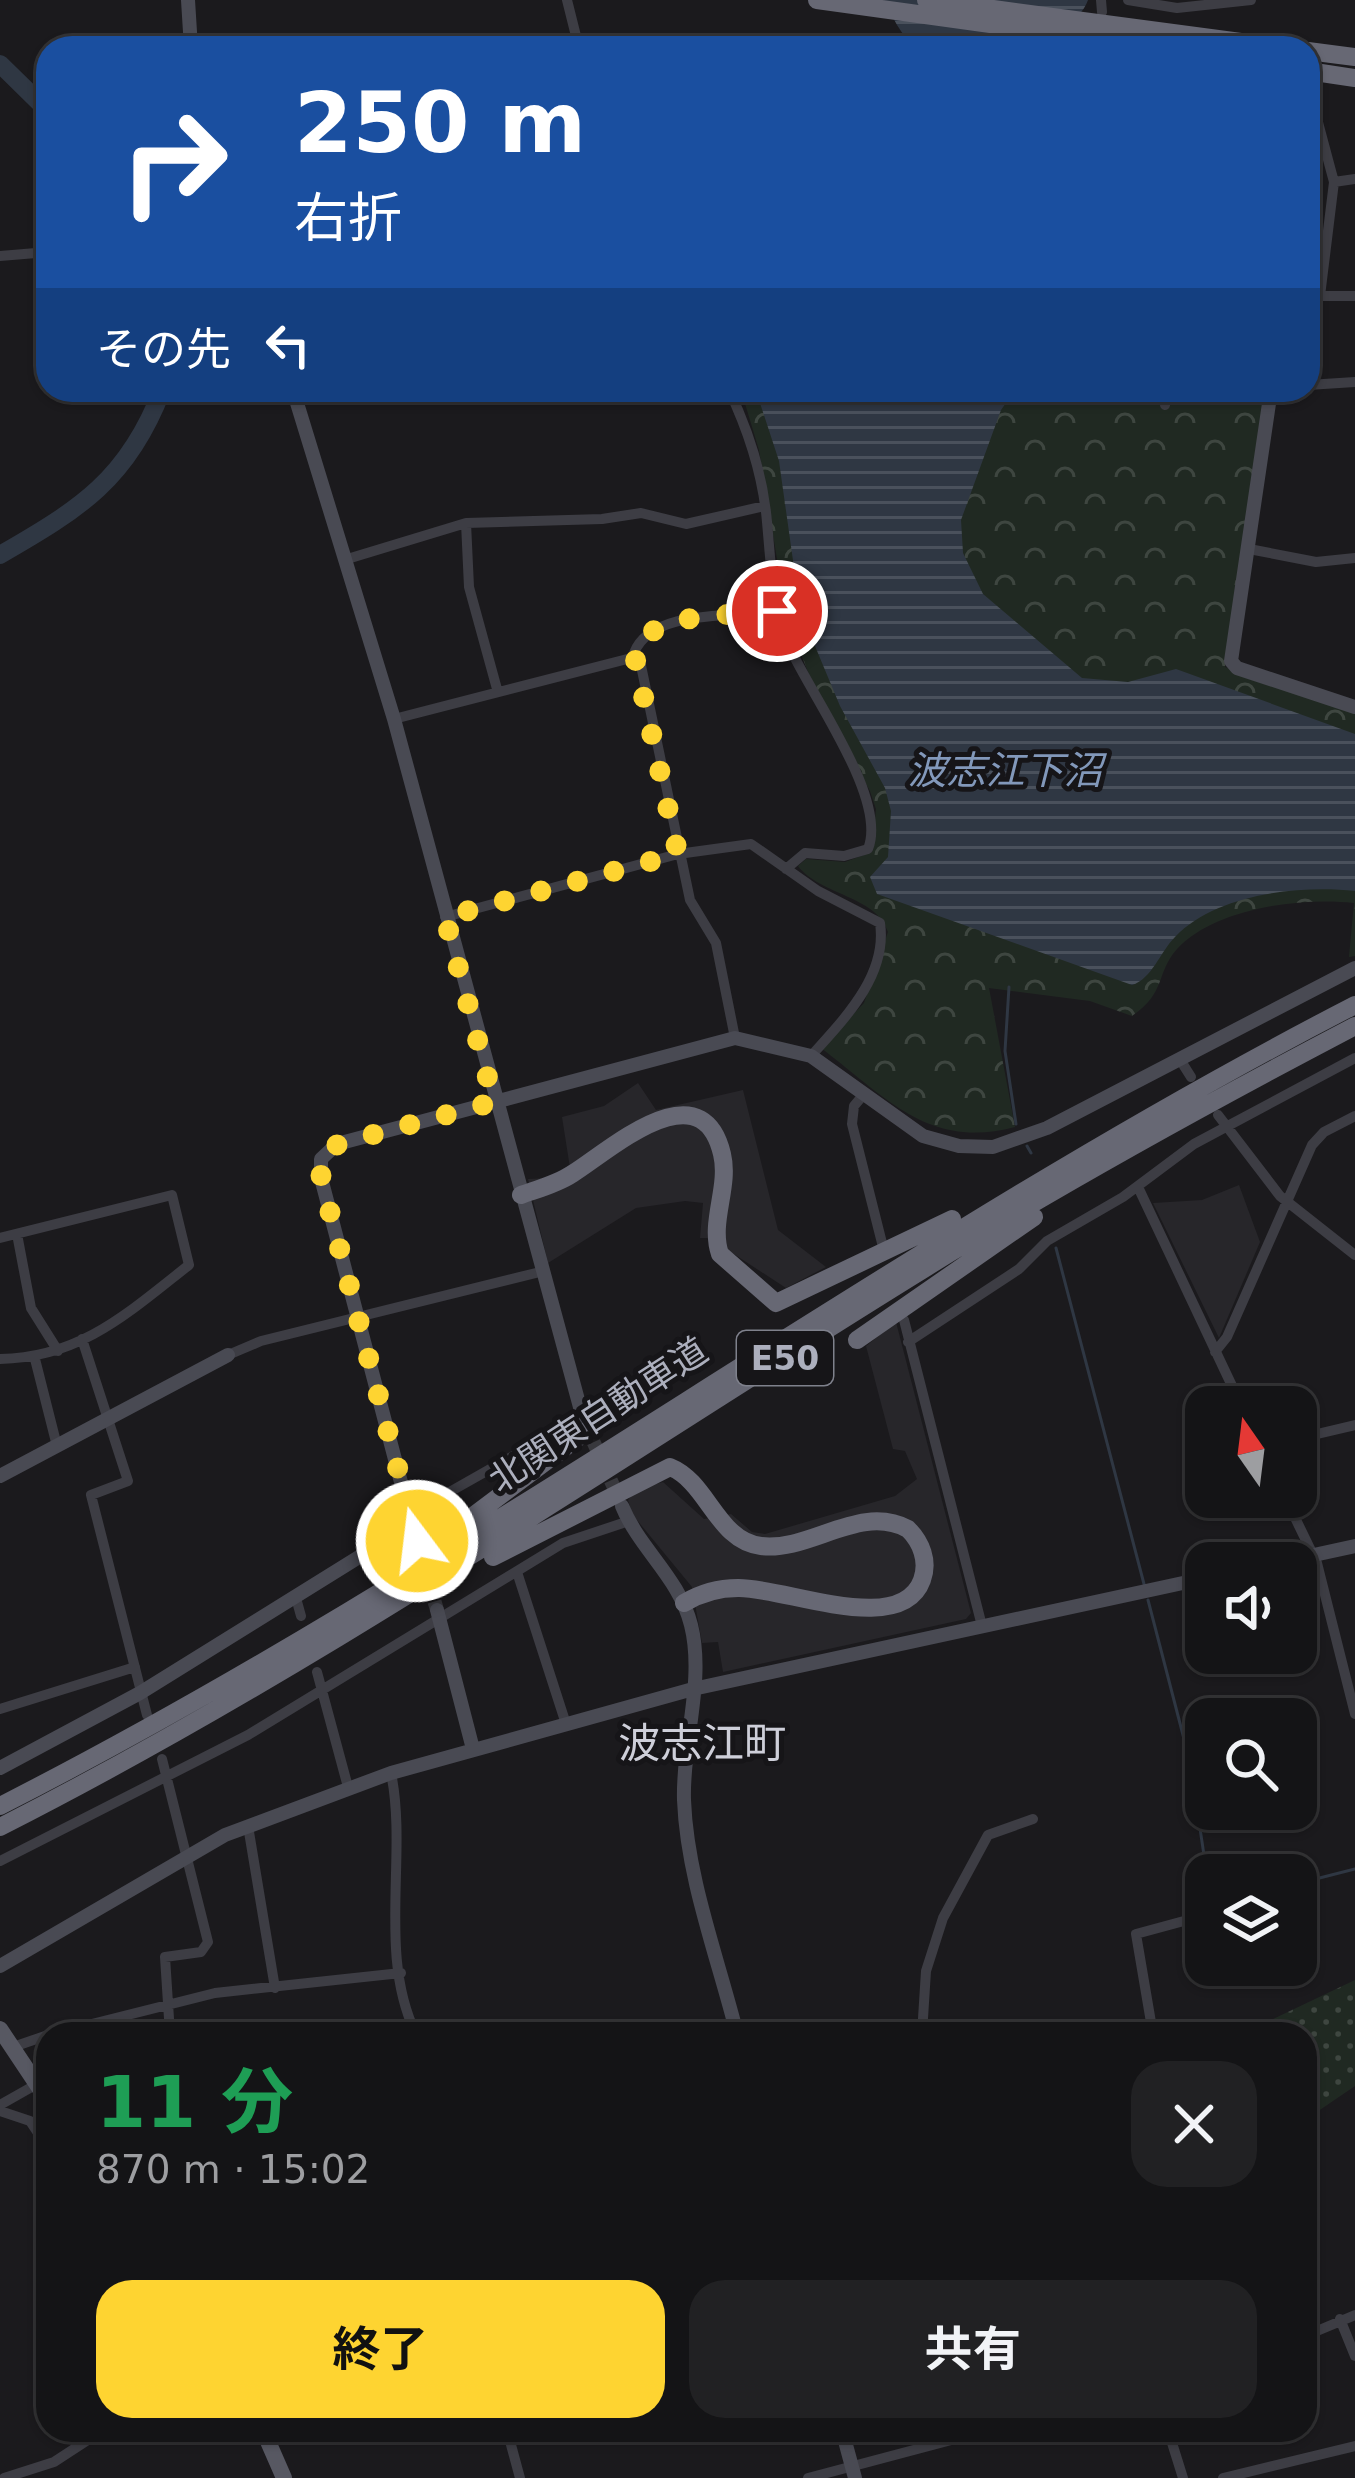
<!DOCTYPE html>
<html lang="ja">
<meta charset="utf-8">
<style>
body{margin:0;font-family:"DejaVu Sans","Noto Sans JP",sans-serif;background:#212123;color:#f1f3f6;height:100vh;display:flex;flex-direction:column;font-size:45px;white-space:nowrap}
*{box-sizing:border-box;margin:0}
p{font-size:39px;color:#9d9ea1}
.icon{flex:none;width:66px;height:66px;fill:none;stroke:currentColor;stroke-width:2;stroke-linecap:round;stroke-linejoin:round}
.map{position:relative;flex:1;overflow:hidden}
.panel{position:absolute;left:36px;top:2022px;width:1281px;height:420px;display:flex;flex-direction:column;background:#141416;border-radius:36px;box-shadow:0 3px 9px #0004,0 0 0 3px #333335}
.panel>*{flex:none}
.guide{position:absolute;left:36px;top:36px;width:1284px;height:366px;border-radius:36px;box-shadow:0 3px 9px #0004,0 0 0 3px #333335;background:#1a4fa0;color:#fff;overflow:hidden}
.needle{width:78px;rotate:346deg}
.buttons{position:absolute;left:1185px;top:1386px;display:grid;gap:24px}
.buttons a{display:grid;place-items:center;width:132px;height:132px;border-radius:24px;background:#141416;box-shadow:0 3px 9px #0004,0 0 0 3px #333335;font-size:60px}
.pin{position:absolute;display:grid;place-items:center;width:102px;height:102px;color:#fff;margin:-51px;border:6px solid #fff;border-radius:50%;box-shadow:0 3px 12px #0007}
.me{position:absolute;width:132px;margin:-66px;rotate:345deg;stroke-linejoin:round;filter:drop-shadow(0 0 9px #0008)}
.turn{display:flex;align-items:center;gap:42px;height:252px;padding:0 60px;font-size:54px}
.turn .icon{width:156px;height:156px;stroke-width:2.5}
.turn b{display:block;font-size:84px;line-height:102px}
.then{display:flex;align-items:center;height:114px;padding:0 60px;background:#0003;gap:24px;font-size:45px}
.round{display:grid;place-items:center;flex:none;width:126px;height:126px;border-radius:36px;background:#212123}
.head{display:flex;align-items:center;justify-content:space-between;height:204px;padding:0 60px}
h1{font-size:72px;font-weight:700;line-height:90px;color:#1e9e55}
.action{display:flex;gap:24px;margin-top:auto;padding:24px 60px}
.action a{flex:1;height:138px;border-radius:36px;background:#fed431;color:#111;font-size:48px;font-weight:700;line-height:138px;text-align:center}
.action a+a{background:#212123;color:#f1f3f6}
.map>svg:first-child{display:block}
.built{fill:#27262a}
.grass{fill:url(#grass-dots)}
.park{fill:url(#park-crowns)}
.water{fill:url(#water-rules)}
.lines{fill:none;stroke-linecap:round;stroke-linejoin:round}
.stream{stroke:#2f3743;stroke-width:3}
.river{stroke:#2f3743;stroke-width:18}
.secondary-tunnel{stroke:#38383d;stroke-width:14;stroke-dasharray:14 7;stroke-linecap:butt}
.street{stroke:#3d3d44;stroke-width:10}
.secondary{stroke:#494a53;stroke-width:14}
.primary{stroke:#575862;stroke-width:16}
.highway{stroke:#676874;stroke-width:18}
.route{stroke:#fed431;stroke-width:21;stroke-dasharray:0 37.8}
.labels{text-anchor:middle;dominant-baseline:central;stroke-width:10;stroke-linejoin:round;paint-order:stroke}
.shield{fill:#161518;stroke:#7f818c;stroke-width:3}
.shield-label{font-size:33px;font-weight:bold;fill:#acafbd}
.street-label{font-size:36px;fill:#acafbd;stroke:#161518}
.water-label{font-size:39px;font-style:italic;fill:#8298ba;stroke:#161518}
.quarter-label{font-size:42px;fill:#cecfd9;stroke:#161518}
</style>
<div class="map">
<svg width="1355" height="2478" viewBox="0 0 1355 2478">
<defs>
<pattern id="grass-dots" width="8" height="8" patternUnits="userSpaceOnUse" patternTransform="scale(3)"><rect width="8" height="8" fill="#202922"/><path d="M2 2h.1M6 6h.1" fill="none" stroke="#3e4640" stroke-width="1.8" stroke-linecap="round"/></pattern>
<pattern id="park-crowns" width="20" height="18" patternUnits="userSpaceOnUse" patternTransform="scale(3)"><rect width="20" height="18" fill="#202922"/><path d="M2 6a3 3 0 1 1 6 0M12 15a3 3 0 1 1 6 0" fill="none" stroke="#3e4640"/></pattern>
<pattern id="water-rules" width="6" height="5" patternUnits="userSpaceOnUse" patternTransform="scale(3)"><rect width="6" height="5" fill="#2f3743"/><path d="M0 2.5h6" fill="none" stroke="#4a515c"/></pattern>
</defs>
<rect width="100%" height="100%" fill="#1b1a1d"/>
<path class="built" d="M638,1083l18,27 87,-20 35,140 48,37 -40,21 -66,-43 -1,-7h-19l3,-35 -18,-2 -49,7 -88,55 -20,-84 23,-1 19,-10 -8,-51 42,-11z
M1239,1185l21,57 -41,96 -66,-135 49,-3z
M896,1322l75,291 -5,6 -243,53 -5,-30 -16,1 -10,-56 -60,-73 -4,-14 9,-11 26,-7 41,37 27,-5 21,18 13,2 130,-38 22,-17 -12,-28 -12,-2 -27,-103z"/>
<path class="grass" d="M1355,1980v106l-50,34v-86h-63z"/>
<path class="park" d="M741,390h367l61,11 2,-11h96l-42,277 130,46v243l-6,1 5,-54c-53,-6 -139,5 -177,46 -22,25 -10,43 -45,67l-42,-15 -101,-13 26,139c-87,23 -129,-30 -194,-79l43,-45 24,-71c-11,-36 -68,-37 -90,-66l8,-7 39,3 27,-10 4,-43 -6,-18 -54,-99 -29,-73 -28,-169z"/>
<path class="water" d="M883,0h205c-16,46 -132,63 -172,45 -15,-7 -24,-31 -33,-45z
M767,390h248l-14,20 -40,110 2,33 20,41 99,84 46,4 48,-13 179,65v157c-56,-6 -139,3 -180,46 -15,15 -23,42 -43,48l-255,-91 -7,-17 18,-20 3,-46 -6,-23 -45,-82 -40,-96 -21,-149 -19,-58z"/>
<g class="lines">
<path class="stream" d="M304,393l11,-3
M1009,987l-4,64 11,73
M1027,1146l4,7
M1056,1248l88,336
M1148,1600l42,162 17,113
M1296,1884l59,-15"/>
<path class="river" d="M0,64l48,47
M0,555c80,-46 128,-76 162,-165"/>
<path class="secondary-tunnel" d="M585,1423l35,78
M417,1541l20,69"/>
<path class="street" d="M567,0l12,48
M1101,0l1,12
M1128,0l49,8 74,-8
M1308,85l26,97 -14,114 -12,-1
M1334,182l21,-3
M0,256l48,-4
M1320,296h35
M1308,385l47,-3
M729,390c20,42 34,85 38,132 4,43 5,86 23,126 22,49 98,151 78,201l-24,7 -39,-3 -19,16
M1165,405l2,-15
M466,523l3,64 28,102
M1249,549l67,13 39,-4
M344,560l122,-37 136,-4 39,-6 45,11 79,-18
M634,653c17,-44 99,-36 143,-42
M394,719l245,-63 51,244 26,43 19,95
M445,917l233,-63 73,-10 67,47 62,32c8,53 -37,97 -69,133
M1179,1058l12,19
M864,1094l-10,12 -2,18 30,119
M1218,1115l62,81 75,59
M1138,1187l104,220
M17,1234l14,74 27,43
M0,1238l172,-43 17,70c-61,48 -109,93 -189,94
M904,1320l78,306
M82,1339l46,142 -37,14 56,220
M908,1342l111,-73 28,-28 76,-44 71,-53 161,-86
M1215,1352l12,-15 85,-192 12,-13 31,-16
M228,1355l33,-14 279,-69
M35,1359l22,87
M1296,1439l59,-14
M446,1494l136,-77
M1285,1497l32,66 38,151
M517,1572l49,152
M296,1598l5,18
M317,1672l31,115
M0,1709l135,-42
M162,1759l46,183 -7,10 -36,5 5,77
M391,1773c17,82 -14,181 25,261
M248,1826l27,162
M0,1861l248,-126 315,-192 66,-22
M52,2034l163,-41 186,-20
M922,2034l4,-63 17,-53 45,-83 45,-16
M1153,2034l-17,-100 70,-19
M13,2047l35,-12
M0,2105l37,-21
M0,2111l30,10 18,27
M1340,2319l15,37
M1305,2336l50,-21
M345,2430l60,10 103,-5
M507,2430l13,48
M1168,2430l15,48
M4,2478l50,-16 49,-32
M808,2478l181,-48
M1223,2478l132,-32"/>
<path class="secondary" d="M188,0l3,48
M293,390l101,329 190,703
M1271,390l-40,271 6,7 118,39
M0,1476l228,-121
M622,1506c18,44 57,71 69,119 14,56 -9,117 -7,175 3,78 34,158 53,234
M1277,1563l78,-17
M437,1610l36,139
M0,1768l140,-75 272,-169 -91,-346v-19l16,-15 398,-106 76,18 112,80 36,10 34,1 54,-19 308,-160
M0,1966l225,-131 166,-62 302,-84 513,-111
M842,2430l13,48"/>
<path class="primary" d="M0,2029l48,72
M263,2430l21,48"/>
<path class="highway" d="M817,0l346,48
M926,0l361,48
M1308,51l47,6
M1308,71l47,7
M521,1195c17,-6 36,-11 51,-21 36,-22 129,-108 150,-20 8,33 -13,68 -2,100l56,49 176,-84
M857,1340l177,-123
M433,1546l179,-134
M493,1557l177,-90c38,15 47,74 91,79 49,6 99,-43 147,-17 13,13 21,32 14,51 -21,58 -138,7 -184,8 -19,0 -39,6 -54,15
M0,1806c468,-238 887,-560 1355,-801
M0,1827c323,-164 619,-370 927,-560 139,-86 283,-165 428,-241"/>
</g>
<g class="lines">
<path class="route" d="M417,1541l-96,-363v-19l17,-15 156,-42 -49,-185 233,-63 -44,-201c17,-44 100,-36 143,-42"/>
</g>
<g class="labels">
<rect class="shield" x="737" y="1331" width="96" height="54" rx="9"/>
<g class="shield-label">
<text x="785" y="1358">E50</text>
</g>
<g class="street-label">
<text transform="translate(598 1415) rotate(-33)">北関東自動車道</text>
</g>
<g class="water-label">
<text x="1005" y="770">波志江下沼</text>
</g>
<g class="quarter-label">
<text x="702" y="1743">波志江町</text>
</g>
</g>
</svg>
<div class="buttons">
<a><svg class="needle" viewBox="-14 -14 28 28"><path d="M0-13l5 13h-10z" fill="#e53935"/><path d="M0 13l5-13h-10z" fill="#9d9ea1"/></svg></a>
<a><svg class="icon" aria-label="sound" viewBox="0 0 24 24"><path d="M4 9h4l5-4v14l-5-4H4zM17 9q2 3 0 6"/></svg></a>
<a><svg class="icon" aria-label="search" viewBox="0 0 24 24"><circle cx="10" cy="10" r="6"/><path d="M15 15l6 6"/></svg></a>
<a><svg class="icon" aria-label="layers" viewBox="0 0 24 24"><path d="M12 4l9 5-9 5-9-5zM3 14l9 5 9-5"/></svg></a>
</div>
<div class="pin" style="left:777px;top:611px;background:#d93025"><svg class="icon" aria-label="arrive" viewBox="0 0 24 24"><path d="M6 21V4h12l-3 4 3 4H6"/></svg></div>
<svg class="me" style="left:417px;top:1541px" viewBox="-20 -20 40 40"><circle r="17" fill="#fed431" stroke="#fff" stroke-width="3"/><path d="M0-11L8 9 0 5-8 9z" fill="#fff"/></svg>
<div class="guide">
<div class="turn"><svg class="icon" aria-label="right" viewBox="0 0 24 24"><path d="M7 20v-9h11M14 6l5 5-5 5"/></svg><div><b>250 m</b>右折</div></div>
<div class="then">その先<svg class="icon" aria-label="left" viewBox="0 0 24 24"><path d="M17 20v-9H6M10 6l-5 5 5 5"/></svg></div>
</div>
<section class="panel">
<div class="head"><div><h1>11 分</h1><p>870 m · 15:02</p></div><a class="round"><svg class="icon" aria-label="close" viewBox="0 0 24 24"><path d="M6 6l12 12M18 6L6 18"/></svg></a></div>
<div class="action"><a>終了</a><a>共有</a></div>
</section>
</div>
